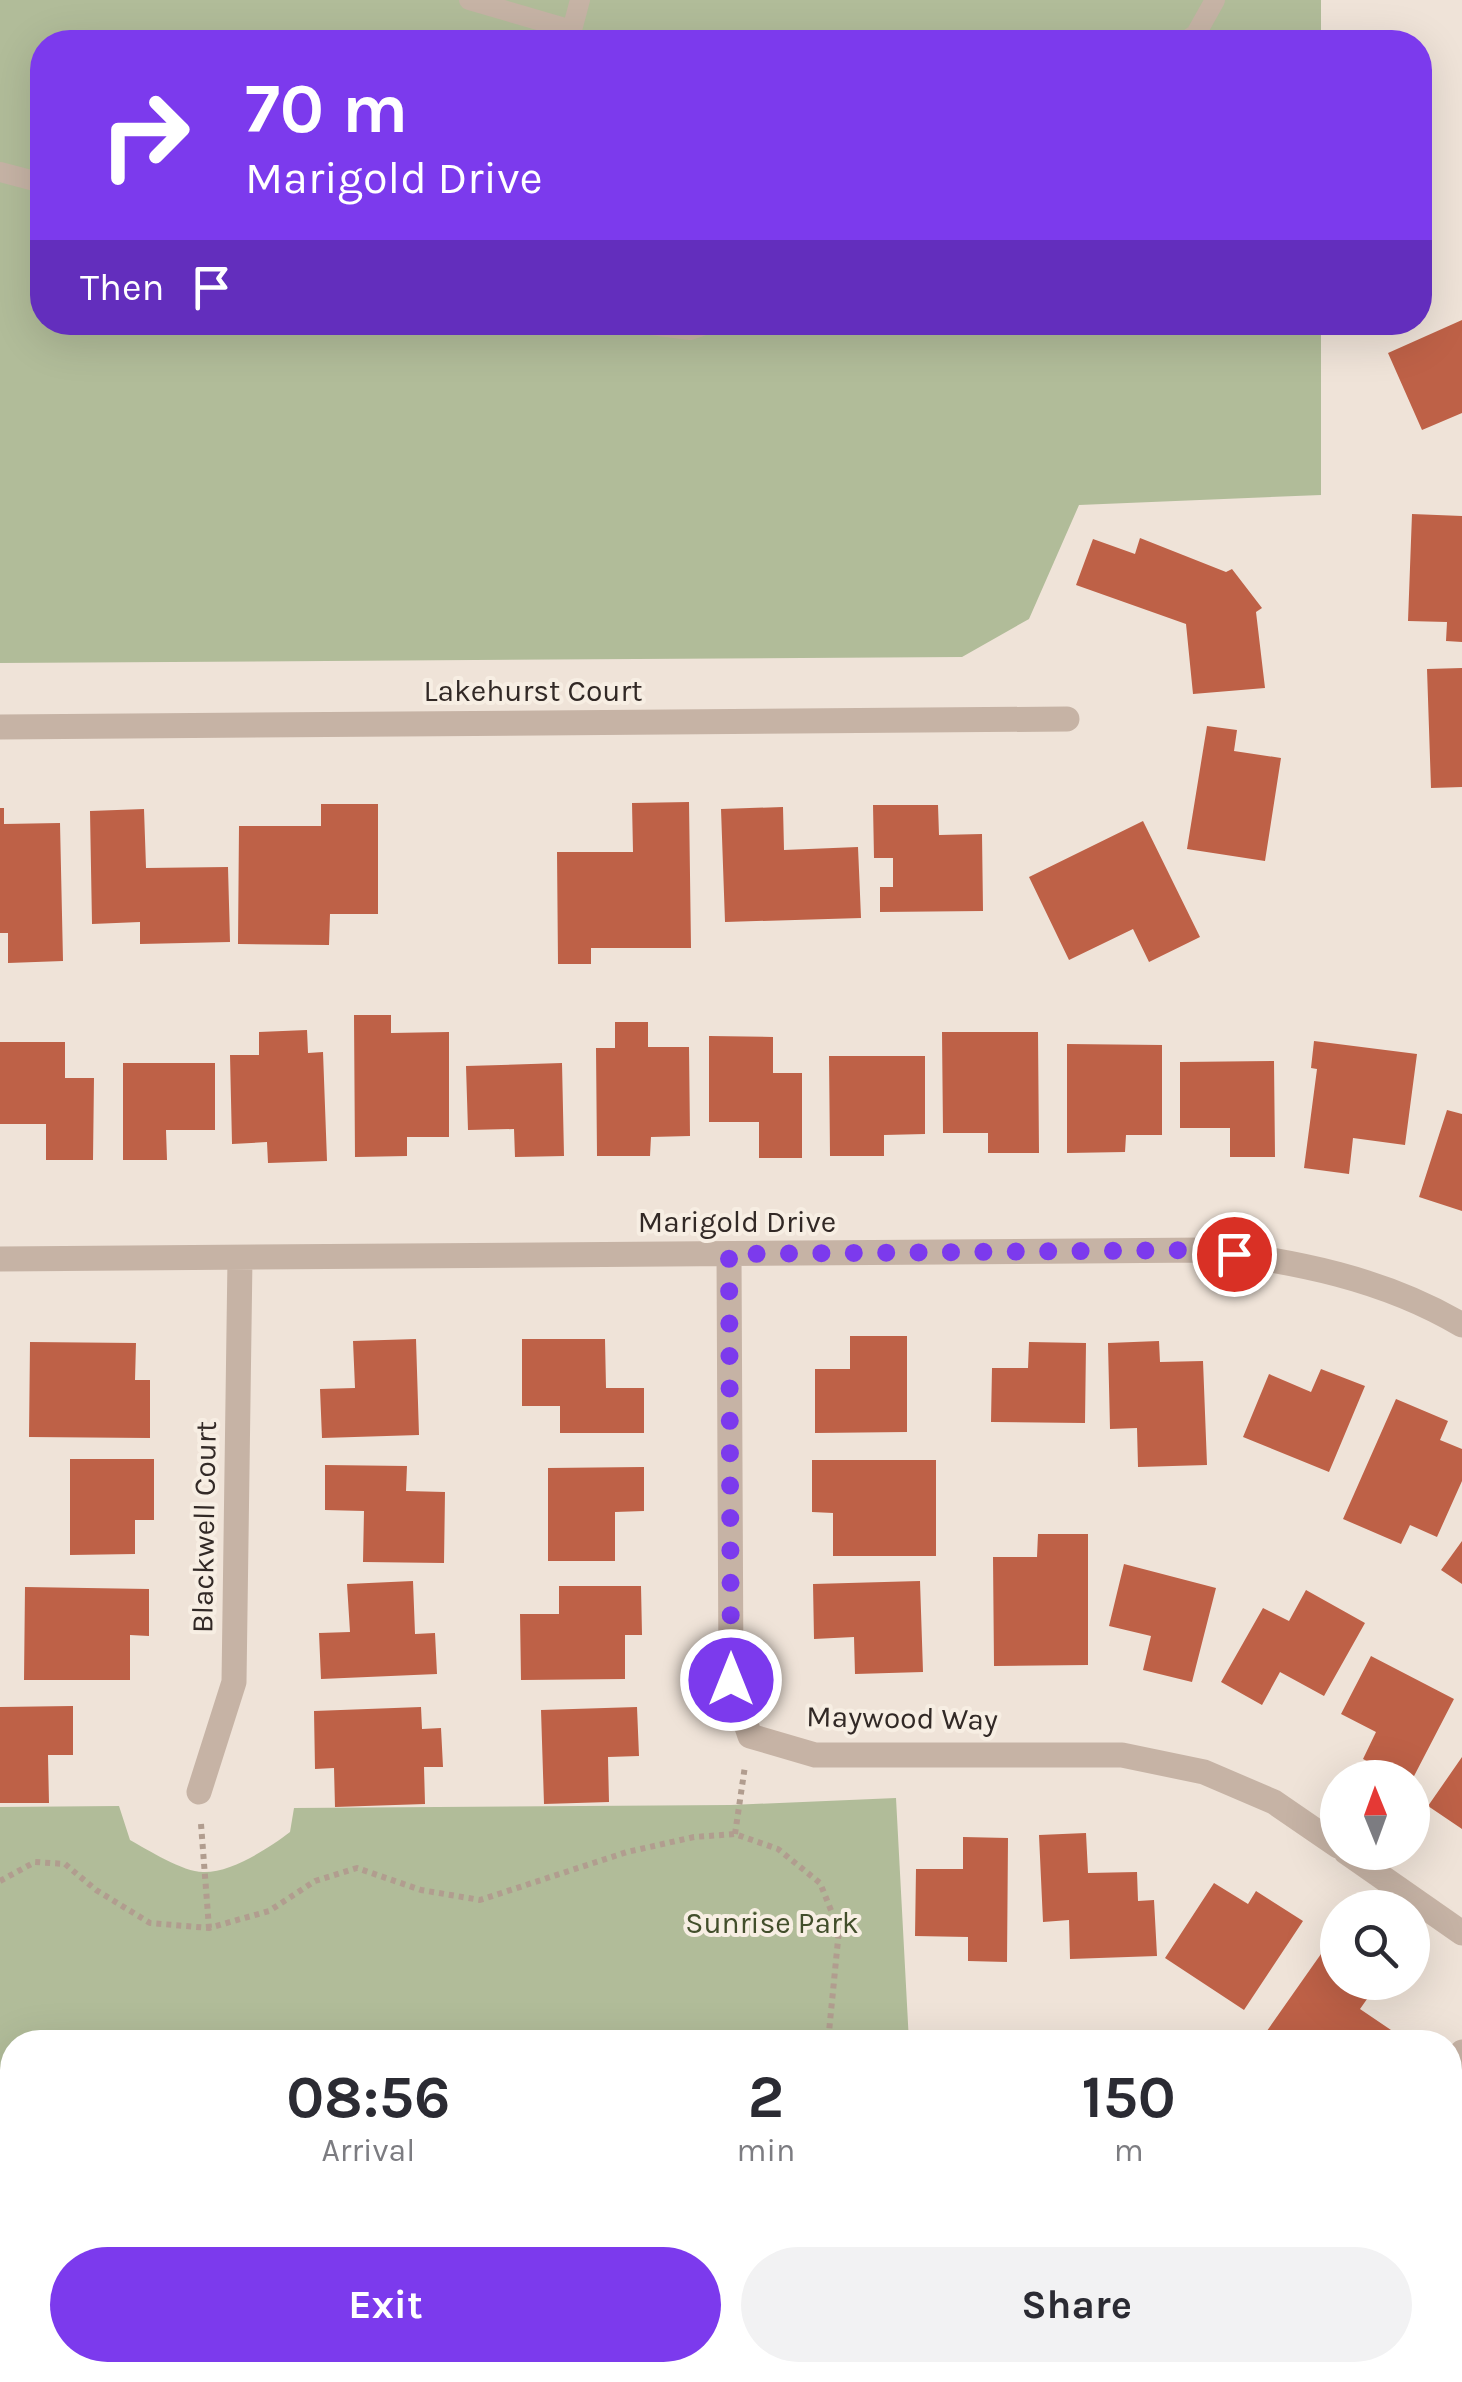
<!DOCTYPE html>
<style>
body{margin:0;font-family:Karla,sans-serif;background:#f2f2f3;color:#2b2b33;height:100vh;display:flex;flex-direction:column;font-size:38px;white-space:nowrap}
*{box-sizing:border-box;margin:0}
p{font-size:32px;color:#7c7c81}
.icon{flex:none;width:55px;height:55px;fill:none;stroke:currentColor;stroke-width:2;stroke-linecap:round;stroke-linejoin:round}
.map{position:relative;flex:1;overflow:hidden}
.side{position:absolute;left:0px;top:2030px;width:1462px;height:352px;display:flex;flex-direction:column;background:#fff;border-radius:40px 40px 0 0;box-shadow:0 10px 40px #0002}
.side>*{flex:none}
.top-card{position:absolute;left:30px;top:30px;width:1402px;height:305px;border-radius:40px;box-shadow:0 10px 40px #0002;background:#7c3aed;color:#fff;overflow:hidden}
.needle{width:65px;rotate:359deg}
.tools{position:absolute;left:1320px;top:1760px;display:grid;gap:20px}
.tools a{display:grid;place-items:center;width:110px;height:110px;border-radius:50%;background:#fff;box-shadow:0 10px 40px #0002;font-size:50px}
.pin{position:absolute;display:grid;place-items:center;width:85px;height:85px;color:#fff;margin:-42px;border:5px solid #fff;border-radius:50%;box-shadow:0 2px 10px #0007}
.me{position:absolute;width:110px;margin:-55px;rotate:0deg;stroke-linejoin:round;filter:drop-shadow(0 0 8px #0008)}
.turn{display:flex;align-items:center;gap:35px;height:210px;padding:0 50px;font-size:45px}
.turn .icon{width:130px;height:130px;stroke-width:2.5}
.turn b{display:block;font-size:70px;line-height:85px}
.then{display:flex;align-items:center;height:95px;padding:0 50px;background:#0003;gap:20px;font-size:38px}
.eta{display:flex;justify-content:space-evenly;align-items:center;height:170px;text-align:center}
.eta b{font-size:60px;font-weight:700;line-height:70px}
.primary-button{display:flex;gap:20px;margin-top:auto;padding:20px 50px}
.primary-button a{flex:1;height:115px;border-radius:60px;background:#7c3aed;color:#fff;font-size:40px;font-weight:700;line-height:115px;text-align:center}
.primary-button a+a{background:#f2f2f3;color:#2b2b33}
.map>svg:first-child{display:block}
.green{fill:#b1bc99}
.building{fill:#be6147}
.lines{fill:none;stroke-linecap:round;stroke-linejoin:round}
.path{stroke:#b19d8f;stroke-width:6;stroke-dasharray:5 5;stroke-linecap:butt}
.lane{stroke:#c6b3a5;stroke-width:20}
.street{stroke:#c6b3a5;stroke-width:25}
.route{stroke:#7c3aed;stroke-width:18;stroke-dasharray:0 32.4}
.labels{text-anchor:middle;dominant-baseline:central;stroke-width:8;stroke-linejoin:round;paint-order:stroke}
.street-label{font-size:30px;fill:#322926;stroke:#f7eee3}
.park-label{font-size:30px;fill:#424e2b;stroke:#f7eee3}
</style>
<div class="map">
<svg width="1462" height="2382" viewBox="0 0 1462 2382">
<rect width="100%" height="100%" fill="#efe3d8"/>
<path class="green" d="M0,0h1321v42h-1279v280l1279,1v172l-242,10 -50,114 -67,38 -962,6z
M896,1798l13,244h-897v328h1002l5,12h-1019v-575l119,-1 11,34c18,10 53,32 73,32 28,1 66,-24 87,-40l4,-24 437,-3z"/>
<path class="building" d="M1462,320v93l-40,17 -34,-77z
M1412,514l50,2v126l-16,-1 1,-19 -39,-1z
M1140,538l86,34 6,-3 30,39 -6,4 9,76 -72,6 -7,-70 -110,-39 17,-46 42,15z
M1462,668v119l-31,1 -4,-119z
M1207,726l30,4 -3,21 47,7 -16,103 -78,-12z
M689,802l2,146h-100v16h-33l-1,-112h76l-1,-49z
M321,804h57v110h-48l-1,31 -91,-1 1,-118h82z
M873,805h65l1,30 43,-1 1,77 -103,1v-25h13v-29h-19z
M783,807l1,43 74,-3 3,71 -136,4 -4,-113z
M0,808h4v16l56,-1 3,138 -55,2v-30h-8z
M144,809l2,59 82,-1 2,75 -90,2v-22l-48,2 -2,-113z
M1143,821l57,116 -51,25 -16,-33 -64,31 -40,-83z
M354,1015h37v18l58,-1v105h-42v19l-52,1z
M615,1022h33v25h41l1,89 -39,1 -1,19h-53l-1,-108h19z
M307,1030l1,23 15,-1 4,109 -59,2 -1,-21 -35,2 -2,-89h29v-23z
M942,1032h96l1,121h-51v-20h-45z
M709,1036l64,1v36h29v85h-43v-36h-50z
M1314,1041l103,13 -12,91 -52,-7 -4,36 -45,-6 13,-99 -6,-1z
M0,1042h65v36h29l-1,82h-47v-36h-46z
M1067,1044l95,1v90h-36l-1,17 -58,1z
M829,1056h96v78l-41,1v21h-54z
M1274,1061l1,96h-45v-29h-50v-66z
M123,1063h92v67h-49l1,30h-44z
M562,1063l2,93 -49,1 -1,-28 -46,1 -2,-64z
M1447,1110l15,4v97l-43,-14z
M850,1336h57v96l-92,1v-64h35z
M416,1339l3,96 -97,3 -2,-49 35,-1 -2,-47z
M522,1339h83l1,49h38v45h-84v-27h-38z
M1159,1341l1,21 43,-1 4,104 -69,2 -1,-39 -27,1 -2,-86z
M30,1342l106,1 -1,37h15v58l-121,-1z
M1029,1342l57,1 -1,80 -94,-1 1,-54h36z
M1321,1369l44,17 -36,86 -86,-35 26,-63 42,18z
M1396,1399l52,22 -8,19 22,9v32l-25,56 -27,-12 -9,19 -58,-25z
M70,1459h84v61h-19v34l-65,1z
M812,1460h124v96h-103v-43l-21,-1z
M325,1465l82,1 -1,25 39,1 -1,71 -81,-1 1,-51 -39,-1z
M644,1467v44l-29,1v49h-67v-93z
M1038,1534h50v131l-94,1 -1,-109h44z
M1462,1541v43l-21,-14z
M1124,1564l92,24 -24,94 -49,-12 8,-34 -42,-10z
M413,1581l2,53 20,-1 2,41 -116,5 -2,-46 31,-1 -3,-48z
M920,1581l3,91 -68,2 -1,-37 -40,2 -1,-55z
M559,1586h82l1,49h-17v44l-104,1 -1,-66h39z
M25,1587l124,2v47l-19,-1v45h-106z
M1306,1590l59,33 -41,73 -44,-24 -18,33 -41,-23 42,-74 26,13z
M1371,1656l83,43 -41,79h-14l-36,-19 13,-27 -35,-18z
M73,1706v49h-25l1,48h-49v-96z
M421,1707l1,22 19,-1 2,39h-19l1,37 -90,3 -1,-39 -19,1 -1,-58z
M637,1707l2,49 -31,1 1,45 -65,2 -3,-94z
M1462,1757v72l-34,-23z
M1086,1833l2,40 49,-1 1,29 16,-1 3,56 -87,3 -1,-39 -26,2 -4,-87z
M963,1837l45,1 -1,124 -39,-1v-24l-53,-1 1,-67h47z
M1214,1883l34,21 8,-13 47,30 -59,89 -79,-52z
M1328,1944l10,7v31h41l-19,27 31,21 -9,12h-113l-7,-4z
M1450,2288l12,11v83h-46l-14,-12h48z
M1298,2370h48l9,12h-74z"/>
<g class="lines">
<path class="path" d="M201,1824l8,104
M735,1834l10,-68
M0,1881l35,-19 30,2 31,26 54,33 59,5 60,-17 46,-30 42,-13 64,22 59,10 147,-48 67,-15 41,-3 43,15 42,34 19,47 -11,112
M931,2370l3,12"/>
<path class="lane" d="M469,0l103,30 8,-30
M1184,42l12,-8 19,-34
M0,172l42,11
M627,322l63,8 24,-8"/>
<path class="street" d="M0,727l1067,-8
M729,1254l2,426 19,56 65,19h307l82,17 70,30 64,44
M0,1259l1206,-9c90,12 177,28 256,75
M199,1792l35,-110 6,-424
M1346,1852l116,81
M1450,2069l12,-17"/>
</g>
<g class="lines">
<path class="route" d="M731,1680l-2,-426 477,-4 28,4"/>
</g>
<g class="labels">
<g class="street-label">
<text x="533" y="691">Lakehurst Court</text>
<text x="737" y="1222">Marigold Drive</text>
<text transform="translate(204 1527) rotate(-89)">Blackwell Court</text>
<text transform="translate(902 1718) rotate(1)">Maywood Way</text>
</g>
<g class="park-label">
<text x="772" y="1923">Sunrise Park</text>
</g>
</g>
</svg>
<div class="tools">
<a><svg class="needle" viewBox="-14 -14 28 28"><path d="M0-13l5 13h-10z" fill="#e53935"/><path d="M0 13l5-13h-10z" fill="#7c7c81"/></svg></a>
<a><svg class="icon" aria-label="search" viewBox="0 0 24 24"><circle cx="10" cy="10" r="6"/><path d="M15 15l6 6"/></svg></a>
</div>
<div class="pin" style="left:1234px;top:1254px;background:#d93025"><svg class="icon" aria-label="arrive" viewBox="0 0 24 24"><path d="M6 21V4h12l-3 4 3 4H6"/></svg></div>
<svg class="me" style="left:731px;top:1680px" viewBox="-20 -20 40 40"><circle r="17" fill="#7c3aed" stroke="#fff" stroke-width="3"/><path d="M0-11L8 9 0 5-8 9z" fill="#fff"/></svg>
<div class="top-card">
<div class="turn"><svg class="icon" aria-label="right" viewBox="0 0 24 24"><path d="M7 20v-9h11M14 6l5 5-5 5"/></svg><div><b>70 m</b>Marigold Drive</div></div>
<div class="then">Then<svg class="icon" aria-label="arrive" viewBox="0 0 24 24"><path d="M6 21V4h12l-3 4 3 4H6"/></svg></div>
</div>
<section class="side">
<div class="eta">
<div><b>08:56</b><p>Arrival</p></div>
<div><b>2</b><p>min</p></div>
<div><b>150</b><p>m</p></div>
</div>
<div class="primary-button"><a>Exit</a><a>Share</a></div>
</section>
</div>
